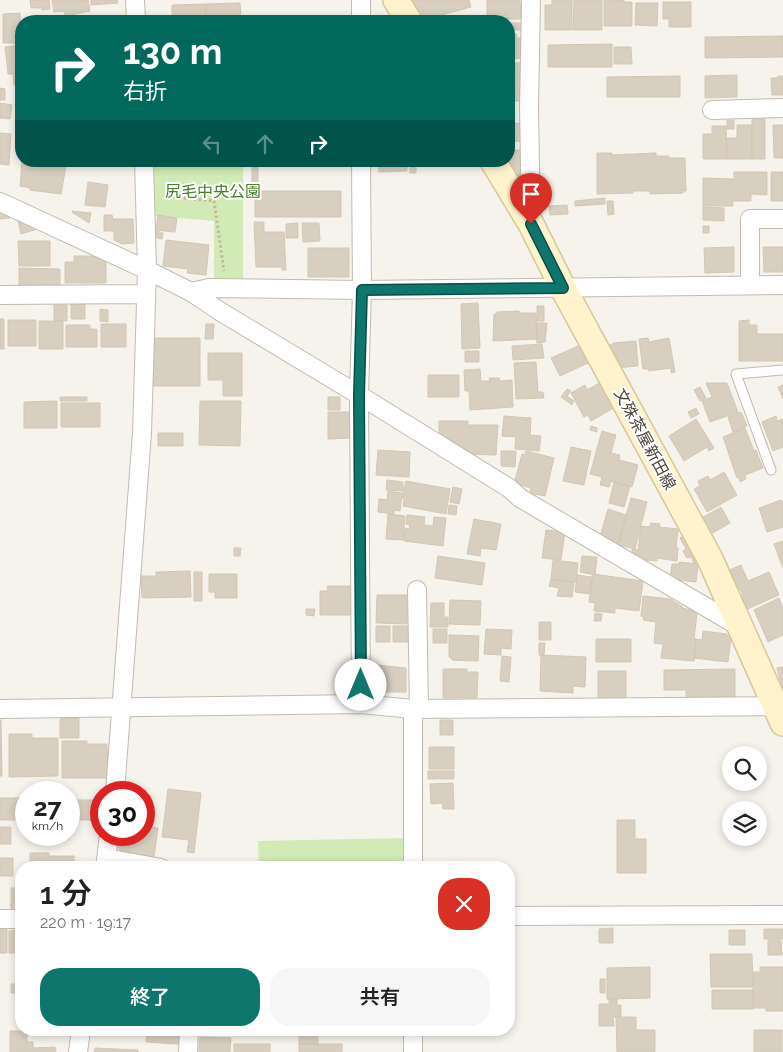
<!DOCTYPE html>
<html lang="ja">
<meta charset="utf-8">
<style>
body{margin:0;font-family:Raleway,"Noto Sans JP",sans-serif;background:#f6f6f6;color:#222;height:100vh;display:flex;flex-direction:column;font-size:19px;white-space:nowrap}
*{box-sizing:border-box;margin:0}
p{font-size:16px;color:#767676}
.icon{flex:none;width:28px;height:28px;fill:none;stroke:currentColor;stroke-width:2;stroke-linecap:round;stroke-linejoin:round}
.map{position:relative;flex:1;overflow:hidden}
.details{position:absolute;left:15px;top:861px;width:500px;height:175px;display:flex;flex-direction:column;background:#fff;border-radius:20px;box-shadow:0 2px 8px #0003}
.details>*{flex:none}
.top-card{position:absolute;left:15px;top:15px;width:500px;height:152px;border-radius:20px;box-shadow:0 2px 8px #0003;background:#00695c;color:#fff;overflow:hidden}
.tools{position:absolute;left:722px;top:746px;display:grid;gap:10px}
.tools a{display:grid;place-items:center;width:45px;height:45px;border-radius:50%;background:#fff;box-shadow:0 2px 8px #0003;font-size:25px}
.speed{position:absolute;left:15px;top:781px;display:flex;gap:10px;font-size:25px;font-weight:700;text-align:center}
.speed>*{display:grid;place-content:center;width:65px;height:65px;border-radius:50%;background:#fff;box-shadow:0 2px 8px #0003;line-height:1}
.speed small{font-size:12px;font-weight:400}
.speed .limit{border:8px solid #d22;background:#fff;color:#111}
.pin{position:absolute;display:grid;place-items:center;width:42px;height:42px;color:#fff;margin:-51px -21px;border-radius:50% 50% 50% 0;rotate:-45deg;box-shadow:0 0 5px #0007}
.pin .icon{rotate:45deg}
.me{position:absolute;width:55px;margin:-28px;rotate:0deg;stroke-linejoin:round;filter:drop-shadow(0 0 4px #0008)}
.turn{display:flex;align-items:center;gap:18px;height:105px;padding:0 25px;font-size:22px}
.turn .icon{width:65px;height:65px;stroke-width:2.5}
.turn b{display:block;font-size:35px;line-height:42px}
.lanes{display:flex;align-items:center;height:48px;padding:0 25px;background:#0003;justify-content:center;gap:25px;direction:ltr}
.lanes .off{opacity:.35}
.round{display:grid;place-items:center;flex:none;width:52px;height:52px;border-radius:20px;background:#f6f6f6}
.headline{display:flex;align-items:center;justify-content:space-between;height:85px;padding:0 25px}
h1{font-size:30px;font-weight:600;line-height:38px}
.primary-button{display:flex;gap:10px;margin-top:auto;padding:10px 25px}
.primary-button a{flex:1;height:58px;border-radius:20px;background:#0f766e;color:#fff;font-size:20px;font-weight:600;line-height:58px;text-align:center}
.primary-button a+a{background:#f6f6f6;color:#222}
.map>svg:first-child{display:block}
.green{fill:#d2eab5}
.building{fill:#d8cfc1;stroke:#d3c7b4}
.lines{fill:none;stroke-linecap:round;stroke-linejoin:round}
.lane-casing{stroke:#c2bbae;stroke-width:11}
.street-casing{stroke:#c2bbae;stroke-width:20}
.secondary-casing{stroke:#d6c79b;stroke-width:28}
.path{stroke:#c4b79f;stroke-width:3;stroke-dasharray:2.5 2.5;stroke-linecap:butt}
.lane{stroke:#fff;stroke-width:9}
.street{stroke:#fff;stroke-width:18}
.secondary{stroke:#fff3cd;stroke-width:25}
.route-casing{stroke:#0a4d48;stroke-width:12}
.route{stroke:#0f766e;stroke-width:9}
.labels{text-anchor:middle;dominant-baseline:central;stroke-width:4;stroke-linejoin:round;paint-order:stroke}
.park-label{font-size:16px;fill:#4a7f2a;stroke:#fff}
.street-label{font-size:16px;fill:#4b4439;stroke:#fff}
</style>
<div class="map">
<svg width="783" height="1052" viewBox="0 0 783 1052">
<rect width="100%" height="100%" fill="#f6f3ec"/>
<path class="green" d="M153,161h90v122l-29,1v-63l-60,-5z
M406,838v29h-147l-1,-26z"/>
<path class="building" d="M30,0h19l1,9 -8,1v-2h-11z
M52,0h36l2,11 -25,5 -1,-5 -10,1z
M91,0h26l1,3 -27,2z
M405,0h64l2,7 -51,14z
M487,0h33l1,19h-34z
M552,0h20v30h-27v-25h7z
M574,0h28v30h-29z
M604,0h20v2h8v24h-28z
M663,2h28v25h-22v-8h-6z
M240,3l1,18h-35v-17z
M636,3h22l-1,23 -22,-1z
M206,4v17h-34v-16z
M20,13l1,30h-18v-29z
M376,19h13v2h-13z
M510,23h14v7h-14z
M516,34l1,4h7l1,20 -16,1v-24z
M783,36v21l-78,1v-21z
M612,44v23h-64v-22z
M21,45v39l-7,1 -1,-11h-5l-3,-27z
M614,47h17l1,17h-18z
M509,63h14l5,38h-19z
M737,75v22l-32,1v-22z
M680,76v21h-73v-20z
M778,76h5v19h-11l-1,-17h7z
M0,88l5,1v11h-5z
M0,103l12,2 -2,14 -10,-1z
M752,119h13v40h-13z
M727,120h7v9h-7z
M512,123l14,1v18l-15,-1z
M737,125h15v34h-25v-21h10z
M773,125h10v33h-9z
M712,126h14l1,33h-24v-25h9z
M0,133l11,1 -2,31 -9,-1z
M509,150h16l-1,33h-11l-11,-22h7z
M597,153h15v2l44,-2v3h13v2h16l1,33h-3v2l-33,1v-3h-17v2l-36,1z
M22,161h20l24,5 -5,28 -31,-4v-2l-10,-2z
M378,161h29v10l-28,1z
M410,161h6v12h-6z
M252,167h6v17h-6z
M734,172h33v23l-16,-1v7h-17z
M771,172h12v29h-12z
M703,178l30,1v27h-30z
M88,182l20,3 -3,22 -20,-2z
M255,191h86v26h-86z
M605,198v6l-30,2v-5z
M607,201h6l1,13 -6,1z
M9,203l1,15 -10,1v-15z
M567,205l1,9 -18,1 -1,-9z
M703,207l21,1v13l-21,-1z
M72,211l19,2 -2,10 -17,-11z
M38,215l3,13 -20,6 -3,-13z
M104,215h8l1,4h20l1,24 -12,1 -8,-4v-9h-10z
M158,215l19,3 -2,14 -19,-2z
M254,222h10v10h20l2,38h-4v-3h-26z
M298,223v15h-12v-14z
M302,223h17l1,18 -17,1z
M703,226h6v7h-6z
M155,231l8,2 -1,6 -8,-2z
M166,240l43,5 -3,30 -19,-2 1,-4 -25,-3z
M18,241h32v25h-31z
M734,247v25l-29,1 -1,-25z
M763,247h20v25h-19z
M308,248h41v29h-41z
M74,256h32v27h-41v-21h9z
M19,268l41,1v16h-41z
M478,303l2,45 -18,1 -1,-45z
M71,304h14v15h-14z
M54,305h13v16h-13z
M537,306h7v15h-7z
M100,309l8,1v12l-8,-1z
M519,311v2h17l1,26 -44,2 1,-27h3v-2z
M0,319h4v30h-4z
M8,320h28v26h-28z
M749,320v5h8v9h26v27h-44v-40z
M39,321h24v28h-24z
M536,323h11l-2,19 -8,1z
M101,324h25v23h-25z
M206,324h8l-1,15h-8z
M66,325h24v4h7v18h-31z
M153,338h47v48h-47z
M648,338l1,4 20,-4 6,34 -4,1v-5l-22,3 -1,-2h-5l-4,-30z
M636,341l2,25 -25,2 -6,-23h6v-2z
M542,344l2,14 -31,2 -1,-14z
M578,346l2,3 3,-1 7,14 -30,14 -9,-18z
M465,351h14v11h-14z
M208,353h34v43h-19v-16h-15z
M536,362l2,30h5l1,6 -28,1 -2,-36z
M480,369l1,12h9l-1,-3h10l1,3 12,-1 1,27 -43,3 -1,-19h-4l-1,-21z
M428,375h31v22h-31z
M603,381l14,25 -26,15 -3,-6 -4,2 -13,-24 14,-8 2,5z
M706,383h21l11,29 -28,10 -8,-21 10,-4z
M783,385v14l-5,-12z
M700,387l6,11 -6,3 -6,-11z
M567,389l4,2 -4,5 7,5 -2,4 -11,-8z
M60,397h27v4h-27z
M328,397h12v13h-12z
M57,401v27h-33v-26z
M200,401h41l-1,45 -41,-1z
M61,403h39v24h-39z
M696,408l3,6 -8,4 -3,-6z
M328,412h22l1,26 -23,1z
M741,412l6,14 -14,6 -5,-15z
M504,416l27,2 -1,17 11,1 -2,15 -24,-2 1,-12 -14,-1z
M776,416l1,5 6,-2v28l-10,4 -11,-29z
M696,419l18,29 -5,3 -2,-4 -23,14 -15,-25z
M439,421h29v4h30l-2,30 -29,-1 -28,-18z
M591,426l6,2v4l-7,-2z
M745,428l9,23 2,-1 7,18 -18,7 1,4 -6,3 -1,-5 -2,1 -14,-41z
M602,431l14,4 -5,18 9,2 -1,5 19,5 -6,22 -21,-6 -2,6 -9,-2 2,-8 -12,-3z
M158,433h25v13h-25z
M571,447l20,4 -7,34 -21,-4z
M378,450l32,2 -1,25 -33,-2z
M501,451h15l-1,16 -14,-1z
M526,451l28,7 -9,38 -15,-3 1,-5 -14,-4 1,-3 -3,-1 7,-26 3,1z
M724,472l13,23 -30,17 -13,-23 6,-3 -2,-5 10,-5 2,4z
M387,480l16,2v9l-17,-1z
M406,481l44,8 -4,25 -43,-8 1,-7 -2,-1z
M614,482l16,4 -6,21 -15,-4z
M453,487l9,2 -3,15 -9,-2z
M388,491l14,2 -2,18 -6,-1v4l-16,-2 1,-13 8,1z
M631,498l16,4 -12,47 -17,-4z
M781,500l2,2v25l-16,5 -8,-24z
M449,505l8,1 -1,9 -8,-1z
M721,507l9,16 -21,12 -9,-16z
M608,509l18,6 -9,33 -17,-11z
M388,514l17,2 -2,24 -17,-1z
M407,515l18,2 -1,8 9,1 1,-9 12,1 -3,28 -39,-5 1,-13 4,1 1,-4 -4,-1z
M474,519l27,5 -5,26 -15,-2 -1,8 -13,-2z
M651,523l9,1 -1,3 19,2 -2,18 2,1 -1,13 -20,-3v3l-21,-2 -4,-3v-7l6,1 3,-24 9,1z
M546,530l19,2 -4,28 -19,-2z
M690,532l15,26 -11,5 -3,-6 -4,1 -4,-7 3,-2 -6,-11z
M783,541v27l-9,-24z
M234,548h7l-1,8h-6z
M438,556l47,7 -3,22 -47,-7z
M582,556l15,1 -2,18 -15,-3z
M553,560l25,3 -2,19 -25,-3z
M679,562l19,2 -2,18 -26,-3 2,-15h7z
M741,565l7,16 21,-9 10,23 -36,16 -6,-13 6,-3 -3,-6 -6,2 -9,-19z
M190,571l1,26 -49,1 -1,-22h15v-4z
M194,572h8v29h-8z
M209,574h28v24h-22v-6h-6z
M593,574l50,7 -4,30 -24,-3v5l-21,-2 1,-8 -6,-1z
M577,575l15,2 -2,17 -15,-2z
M551,579l23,3 -2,15 -15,-1 2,-8 -10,-2z
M327,586h24v29h-31v-24h8z
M377,595h30v29l-31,-1z
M643,596l27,3 13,8 -1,1 9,2 6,3 -3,26h2l-2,22 -33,-3 2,-14 -9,-1 2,-21 -13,-2 1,-3 -3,-1z
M779,598l4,11v26l-15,7 -14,-32z
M450,600l31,1 -1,24 -31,-1z
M431,603h13v14h4v10h-18z
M306,609h9l-1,7 -8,-1z
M595,613l7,1 -1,7h-7z
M539,622h12v18h-12z
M376,626h14v16h-14z
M393,626h16v16h-16z
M433,629h14v14h-14z
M486,629l26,1 -1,19 -10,-1v7l-17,-1z
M703,631l24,3v2l4,1 -3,25 -34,-4 2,-19 6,1z
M449,635l30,1 -1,25 -26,-1v-2l-3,-1z
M596,639h35v23h-35z
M539,643h6l-1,12h-5z
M541,655l45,2 -1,30 -12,-1v7l-33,-2z
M502,656l9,1 -2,25 -9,-1z
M378,665l28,3v24h-28z
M783,667v27l-6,-26z
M443,669h24v3h11l-1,26h-34z
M735,669v29h-49v-8h-22v-20z
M598,671h28v28h-28z
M79,718v20h-19v-19z
M0,720h1l1,56h-2z
M440,720h13v15h-13z
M9,734h23v4h26v38l-49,1z
M62,741h25v3h20l1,34h-46z
M429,747h25v22h-25z
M428,771h26v8h-26z
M453,783l1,26h-11l-1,-6 -11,1 -1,-20z
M168,789l33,4 -7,60 -7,-1 2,-12 -27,-3z
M0,798h26v22h-26z
M69,800h30v20h-30z
M617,820h18v19h11v34h-29z
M144,826l14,2 -4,29 -32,-5 -4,-5 2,-12h24z
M0,827h11v17h-11z
M30,853h19v3h25v12h-44z
M0,858h13v18h-13z
M11,888h10v24h-10z
M0,928h7v25h-7z
M613,928v15h-14v-14z
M764,929h19v10h-19z
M21,930v23h-12v-22z
M729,930h16v15h-16z
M768,940h13l1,15h-14z
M710,954h42l1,33h-42z
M650,967v31l-43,1v-31z
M760,967h23v44h-17v-3h-13v-36h7z
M600,979h5v14h-5z
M11,984h10v9h-10z
M712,990h41v19h-41z
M609,999h8v6h4v12h-8l1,9h-15v-22h10z
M616,1017h20v35h-19z
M147,1030h32l-1,14 -32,-2z
M237,1030h27v3h-27z
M299,1030h19v14h-19z
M637,1030h18v22h-18z
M754,1030h28v22h-28z
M10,1031h17v11h6v6l22,-1 1,5h-46z
M200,1037l31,1 -1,14h-31z
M234,1044h36v8h-36z
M299,1044h43v8h-43z
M95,1048l43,2v2h-44z"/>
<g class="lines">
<g class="lane-casing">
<path id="lane" d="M771,470l-35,-96 47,-4"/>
</g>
<g class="street-casing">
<path id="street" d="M135,0l1,21
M361,0v21
M712,110l71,-2
M0,202l147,68 44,22 30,20 138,83 150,93 11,10 220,129
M531,222l-2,-114 2,-108
M750,285v-66h33
M191,292l18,-4 153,2 421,-5
M0,295l146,-1
M417,590l2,119
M361,704l-2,-309 3,-105 -1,-129
M0,709l361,-5 52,5 370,-3
M413,709v159
M115,792l27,-359 5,-163 -3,-109
M106,858l55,10
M105,868l4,-33
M509,916l274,-1
M0,919h21
M78,1052l3,-22
M188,1052l1,-22
M413,1052v-22"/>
</g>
<g class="secondary-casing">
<path id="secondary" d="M396,0l13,21
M493,161l38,63 32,64 147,271 73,164"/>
</g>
<path class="path" d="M164,196l50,5 10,70"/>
<use href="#lane" class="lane"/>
<use href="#street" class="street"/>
<use href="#secondary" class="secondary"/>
</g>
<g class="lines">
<g class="route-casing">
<path id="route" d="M361,685l-2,-290 3,-105 201,-2 -32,-64"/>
</g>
<use href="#route" class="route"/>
</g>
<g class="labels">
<g class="park-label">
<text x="213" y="191">尻毛中央公園</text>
</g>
<g class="street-label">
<text transform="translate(645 439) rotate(62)">文殊茶屋新田線</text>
</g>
</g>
</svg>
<div class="tools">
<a><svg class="icon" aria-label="search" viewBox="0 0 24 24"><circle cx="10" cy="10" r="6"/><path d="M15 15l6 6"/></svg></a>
<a><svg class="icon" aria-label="layers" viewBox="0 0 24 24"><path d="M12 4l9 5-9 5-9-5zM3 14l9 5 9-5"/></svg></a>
</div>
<div class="speed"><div>27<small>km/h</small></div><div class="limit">30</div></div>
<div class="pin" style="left:531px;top:224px;background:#d93025"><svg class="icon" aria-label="arrive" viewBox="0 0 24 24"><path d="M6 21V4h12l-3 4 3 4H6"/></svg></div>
<svg class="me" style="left:361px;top:685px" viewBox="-20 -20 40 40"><circle r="19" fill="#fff"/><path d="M0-13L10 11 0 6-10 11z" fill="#0f766e"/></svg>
<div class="top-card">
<div class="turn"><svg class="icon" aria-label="right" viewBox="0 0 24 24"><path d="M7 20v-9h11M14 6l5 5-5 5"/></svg><div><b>130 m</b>右折</div></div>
<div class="lanes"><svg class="icon off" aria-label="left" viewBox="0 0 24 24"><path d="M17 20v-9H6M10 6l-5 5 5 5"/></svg><svg class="icon off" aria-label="ahead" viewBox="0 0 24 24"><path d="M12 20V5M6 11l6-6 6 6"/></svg><svg class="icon" aria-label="right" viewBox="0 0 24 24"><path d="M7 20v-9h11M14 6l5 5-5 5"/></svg></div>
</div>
<section class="details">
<div class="headline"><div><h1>1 分</h1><p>220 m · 19:17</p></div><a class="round" style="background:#d93025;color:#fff"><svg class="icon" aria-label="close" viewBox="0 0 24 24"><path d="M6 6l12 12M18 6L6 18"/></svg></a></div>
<div class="primary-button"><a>終了</a><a>共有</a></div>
</section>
</div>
